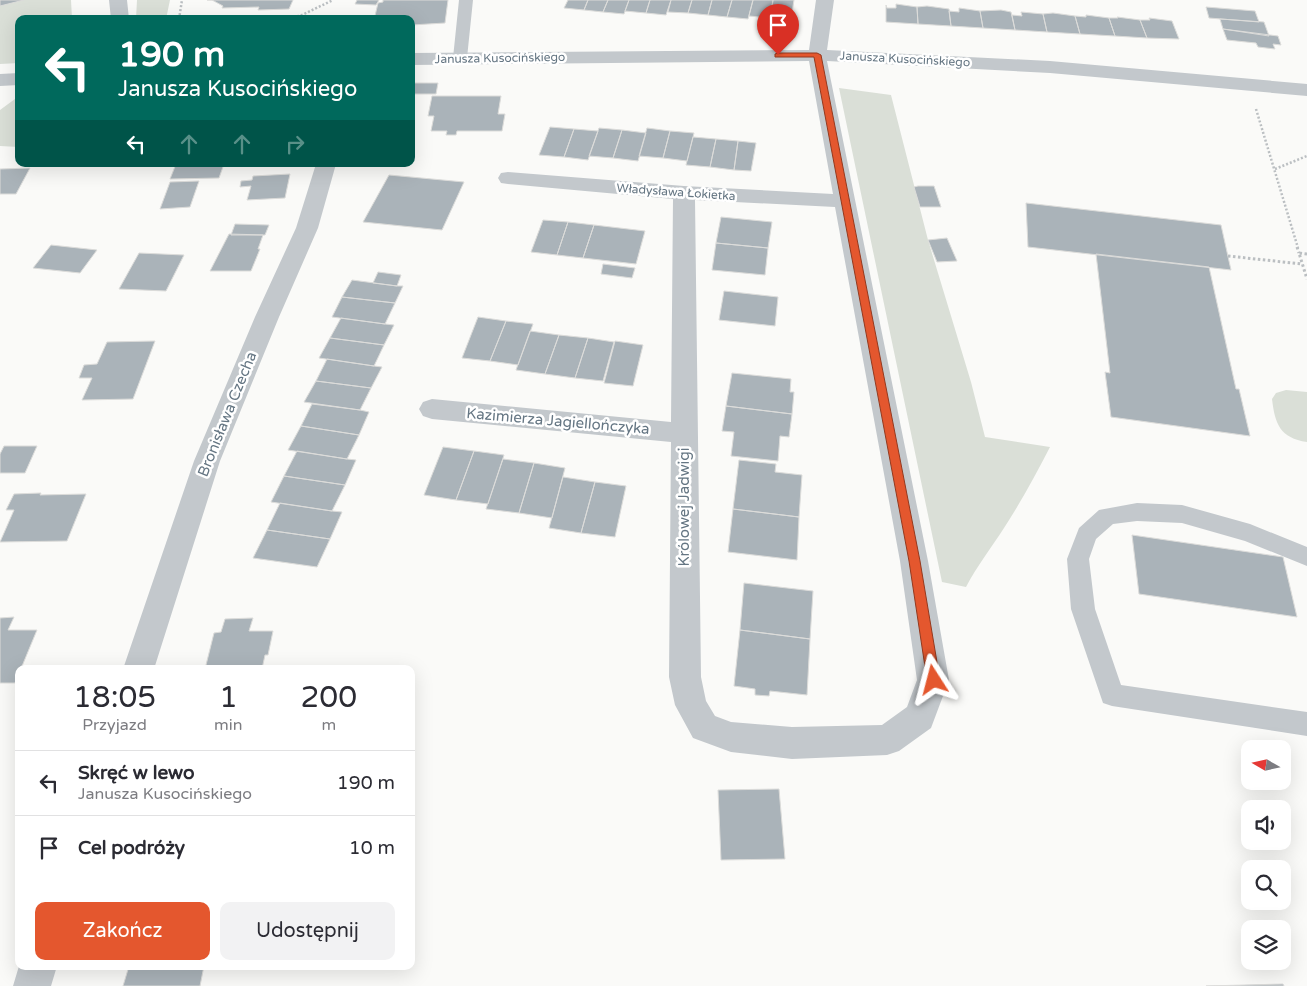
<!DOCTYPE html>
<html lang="pl">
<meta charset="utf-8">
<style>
body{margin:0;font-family:"Varela Round",sans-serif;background:#f2f2f3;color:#2b2b33;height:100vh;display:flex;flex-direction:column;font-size:19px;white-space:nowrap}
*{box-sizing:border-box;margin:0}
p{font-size:16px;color:#7c7c81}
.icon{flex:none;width:28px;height:28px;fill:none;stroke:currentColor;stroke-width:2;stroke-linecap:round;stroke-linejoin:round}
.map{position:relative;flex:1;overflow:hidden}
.details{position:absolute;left:15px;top:665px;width:400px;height:305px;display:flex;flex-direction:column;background:#fff;border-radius:10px;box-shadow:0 5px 20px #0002}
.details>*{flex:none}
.guide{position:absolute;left:15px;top:15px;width:400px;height:152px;border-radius:10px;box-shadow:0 5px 20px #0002;background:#00695c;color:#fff;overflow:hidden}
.needle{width:32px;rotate:279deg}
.fabs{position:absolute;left:1241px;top:740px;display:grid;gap:10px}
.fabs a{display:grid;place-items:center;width:50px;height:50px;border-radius:10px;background:#fff;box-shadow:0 5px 20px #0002;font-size:25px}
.pin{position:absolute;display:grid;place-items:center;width:42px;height:42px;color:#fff;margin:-51px -21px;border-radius:50% 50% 50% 0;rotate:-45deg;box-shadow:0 0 5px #0007}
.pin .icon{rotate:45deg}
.me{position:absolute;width:55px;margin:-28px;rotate:351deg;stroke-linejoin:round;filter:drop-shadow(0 0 4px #0008)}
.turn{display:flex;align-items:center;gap:18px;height:105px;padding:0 20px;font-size:22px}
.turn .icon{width:65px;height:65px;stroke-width:2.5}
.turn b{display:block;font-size:35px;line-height:42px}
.lanes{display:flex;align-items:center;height:48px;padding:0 20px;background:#0003;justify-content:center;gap:25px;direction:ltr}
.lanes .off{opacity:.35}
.eta{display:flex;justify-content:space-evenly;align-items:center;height:85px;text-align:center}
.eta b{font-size:30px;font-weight:600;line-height:35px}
.cta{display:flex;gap:10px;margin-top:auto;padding:10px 20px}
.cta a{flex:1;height:58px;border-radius:10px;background:#e4572e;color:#fff;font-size:20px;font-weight:600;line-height:58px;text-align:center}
.cta a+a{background:#f2f2f3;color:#2b2b33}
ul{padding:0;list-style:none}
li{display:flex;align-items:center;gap:15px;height:65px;padding:0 20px;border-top:1px solid #e1e1e2}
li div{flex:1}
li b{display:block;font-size:19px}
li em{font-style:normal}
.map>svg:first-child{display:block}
.green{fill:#dadfd7}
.building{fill:#aab3b9;stroke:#dcdcda}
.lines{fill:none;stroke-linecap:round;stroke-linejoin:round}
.path-far1{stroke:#bbbfc2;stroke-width:2.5;stroke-dasharray:2 2;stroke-linecap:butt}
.path{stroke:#bbbfc2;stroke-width:3;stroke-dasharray:2.5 2.5;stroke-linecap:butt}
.service{fill:#c3c8cc;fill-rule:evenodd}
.minor{fill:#c3c8cc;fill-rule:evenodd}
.route{fill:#e4572e;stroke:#94391e}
.labels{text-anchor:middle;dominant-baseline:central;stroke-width:5;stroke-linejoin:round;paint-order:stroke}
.far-street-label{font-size:12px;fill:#657683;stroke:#fff}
.street-label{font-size:15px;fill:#657683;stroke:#fff}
</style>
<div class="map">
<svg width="1307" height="986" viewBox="0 0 1307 986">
<rect width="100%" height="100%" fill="#fafaf8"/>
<path class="green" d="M9,0h62l1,19h-53v44l-19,1v-62z
M137,0h33l-4,19h-30z
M839,88l52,7 37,145 43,142 14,55 65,10c-14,27 -29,55 -46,81 -13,20 -27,38 -38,59l-24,-5z
M19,96v51l-19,-1v-36z
M1286,390l21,2v50c-27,-4 -32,-18 -35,-43l4,-6z"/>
<path class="building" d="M0,0h24l-24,6z
M207,0h86l-4,9 -31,1 1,-3 -37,1 1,-2 -11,-6z
M357,0h22l-3,5 -21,-1z
M383,0h65l-3,23 -34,2v-6l-36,-3 3,-13 5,-1z
M568,0h20l-4,10 -20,-2z
M588,0h20l-5,12 -19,-2z
M608,0h21l-5,14 -21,-2z
M629,0h21l-4,13 -21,-2z
M650,0h21l-5,15 -20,-2z
M671,0h21l-4,13 -20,-1z
M692,0h20l-4,15 -20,-2z
M712,0h20l-5,17 -19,-2z
M732,0h21l-5,19 -21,-2z
M753,0h20l-3,18 -21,-2z
M773,0h21l-3,19 -21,-1z
M896,4l21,3 1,17 -32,-2v-17l1,3h9z
M927,6l22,3 2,17 -33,-2 -1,-17z
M1206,7l49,4 4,11 -50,-4z
M959,8l21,3 3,17 -32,-2 -2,-15 10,1z
M1001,10l10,2 4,18 -32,-2 -3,-17z
M1021,12l22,2 4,18 -32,-2 -3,-15 10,1z
M1053,13l22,3 5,18 -33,-2 -4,-18z
M1086,15l23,3 6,18 -35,-2 -5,-18 11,1z
M1117,17l23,3 7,18 -32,-2 -6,-18h9z
M1149,18l23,3 7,18 -32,-1 -7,-18h10z
M1220,19l44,3 5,14 -46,-7z
M1223,29l55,7 3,9 -8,-1 2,5 -17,-2 -2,-4 -29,-3z
M411,83h27l-2,11h-25z
M432,96h69l-3,18h7l-3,17h-45l-1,4h-10l1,-4h-16l3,-15h-6z
M550,127l24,2 -10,28 -25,-2z
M599,128l23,2 -9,28 -24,-2z
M647,128l23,3 -7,27 -24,-2z
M574,129l24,2 -10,29 -24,-3z
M622,130l24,3 -8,28 -25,-3z
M670,131l24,2 -7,28 -24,-3z
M693,137l23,2 -6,28 -24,-2z
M716,139l22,2 -4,29 -24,-3z
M738,141l18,2 -5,28 -17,-1z
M176,164h48l-5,14 -49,1z
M30,168l-14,26h-16v-25z
M290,174l-5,24 -38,2 4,-14 -11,1 1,-6 11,-1 1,-4z
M389,175l75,7 -22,48 -79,-8z
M199,181l-9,26 -30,2 10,-27z
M918,186h16l7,21h-21l-6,-20z
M1026,203l195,22 10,45 -203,-23z
M721,217l51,5 -4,26 -52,-5z
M543,220l25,2 -11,33 -26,-3z
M568,222l26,3 -11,33 -26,-3z
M235,224l34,1 -4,10h-34z
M594,225l51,6 -9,33 -53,-6z
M229,234l34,1 -5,14h2l-9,22h-41z
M947,238l10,23 -20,1 -9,-22z
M716,243l52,5 -3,27 -53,-5z
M51,245l46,5 -17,23 -47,-5z
M139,253l45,2 -18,36 -47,-2z
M1096,254l113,13 27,122h3l11,47 -139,-19 -6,-45 5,1z
M603,264l32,4 -3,10 -31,-4z
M378,272l23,3 -4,11 -24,-3z
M352,280l45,6h6l-8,17 -53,-6z
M724,291l54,6 -3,29 -56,-6z
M342,297l53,6 -10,21 -53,-7z
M478,317l28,4 -16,40 -28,-3z
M341,318l44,6 9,1 -10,20 -54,-7z
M506,321l27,3 -15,41 -28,-4z
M530,331l29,4 -14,39 -29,-4z
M559,335l29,3 -13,40 -30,-4z
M330,338l54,7 -10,21 -55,-8z
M588,338l26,4 -11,39 -28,-3z
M155,341l-22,58 -51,1 10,-22h-13l5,-13 13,-1 10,-22z
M615,341l28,4 -10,41 -29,-3z
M327,359l47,7 8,1 -11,21 -55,-7z
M732,373l59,6 -1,13h4l-2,22 -66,-8z
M316,381l55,7 -11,22 -56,-8z
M312,404l48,6 9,2 -10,23 -58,-9z
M726,406l66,8 -3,23 -9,-1 -2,25 -47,-5 3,-24 -12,-1z
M301,426l58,9 -12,24 -59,-9z
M4,446h33l-12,27h-25v-19z
M443,447l31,4 -18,49 -32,-5z
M297,451l50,8 9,1 -11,25 -61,-9z
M474,451l30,4 -16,49 -32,-4z
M503,459l31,4 -15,50 -33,-4z
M739,460l37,4 -1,8 27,3 -3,42 -66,-8z
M534,463l31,5 -13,50 -33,-5z
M284,476l61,9 -13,26 -61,-9z
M563,477l32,5 -14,51 -32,-5z
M595,482l31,4 -11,51 -34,-4z
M41,493l-1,2 46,-1 -19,47 -67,1 14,-32h-8l8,-16z
M280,503l52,8 10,1 -12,27 -63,-9z
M733,509l66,8 -2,43 -69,-8z
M267,530l63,9 -13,28 -64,-9z
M1132,535l151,22 14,60 -158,-23z
M744,583l69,8 -3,48 -70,-9z
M14,617l-6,13h29l-22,53h-15v-65z
M253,618l-4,13h24l-5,24h-3l-3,14h-57l9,-36 7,-1 4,-13z
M740,630l70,9 -3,56 -37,-4 -1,5 -14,-1v-6l-21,-3z
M779,789l6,70 -64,1 -3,-70z
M129,966h75l-4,20h-77z
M1283,984l1,2h-78z"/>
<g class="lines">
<path class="path-far1" d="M179,19l3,-19
M237,19l63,-3 33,-16
M1256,109l42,139
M1275,169l32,-13"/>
<path class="path" d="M1297,247l2,6
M1307,254l-8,-1 8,26
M1228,256l74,8"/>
<path class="service" d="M459,0h14l-6,58 -2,3h-10l-2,-3z
M1137,503l45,2 68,19 57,23v19l-62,-25 -63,-18 -45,-2 -24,3 -17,15 -7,20 6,50 26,76 186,27v24l-195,-30 -9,-3 -32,-94 -4,-50 12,-31 20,-18z"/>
<path class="minor" d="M109,0h18l2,19h-18z
M816,0h18l-7,50 223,11 257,23v12l-257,-23 -223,-12 101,500 21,119 -18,48 -32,23 -12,4 -95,4 -61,-7 -38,-14 -18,-33 -6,-28 2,-235 -239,-23 -9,-3 -4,-7 4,-7 9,-3 239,23 2,-223 -165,-15 -7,-1 -3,-5 3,-5 7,-1 176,14 149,8 -24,-133 -398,4v-12l398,-3zM695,200l140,7 65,354 17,119 -10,27 -25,18 -90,2 -61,-5 -16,-6 -9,-15 -5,-24z
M19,73v12l-19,1v-12z
M316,164h20l-18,64 -39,89 -59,144 -66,208h-31l71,-208 61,-144 41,-89z
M19,966h38l-6,20h-38z"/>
</g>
<path class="route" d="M778,53h39l4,2 99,506 20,119 -2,5 -4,1 -5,-1 -2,-5 -18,-119 -95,-504h-39v-3z"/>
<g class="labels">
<g class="far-street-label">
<text transform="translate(500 58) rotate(-1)">Janusza Kusocińskiego</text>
<text transform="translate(905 59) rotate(3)">Janusza Kusocińskiego</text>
<text transform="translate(676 192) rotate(4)">Władysława Łokietka</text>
</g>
<g class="street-label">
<text transform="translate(227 414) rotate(-68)">Bronisława Czecha</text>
<text transform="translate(558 421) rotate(5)">Kazimierza Jagiellończyka</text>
<text transform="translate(684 507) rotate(-90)">Królowej Jadwigi</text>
</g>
</g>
</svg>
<div class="fabs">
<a><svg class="needle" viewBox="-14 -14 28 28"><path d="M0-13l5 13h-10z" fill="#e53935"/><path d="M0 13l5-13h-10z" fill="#7c7c81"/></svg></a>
<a><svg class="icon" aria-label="sound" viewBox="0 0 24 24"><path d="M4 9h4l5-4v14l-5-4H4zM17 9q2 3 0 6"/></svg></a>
<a><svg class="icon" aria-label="search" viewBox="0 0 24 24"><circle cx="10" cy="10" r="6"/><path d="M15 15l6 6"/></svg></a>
<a><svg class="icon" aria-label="layers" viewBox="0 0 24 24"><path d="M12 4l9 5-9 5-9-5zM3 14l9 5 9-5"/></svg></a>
</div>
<div class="pin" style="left:778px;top:55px;background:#d93025"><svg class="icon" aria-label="arrive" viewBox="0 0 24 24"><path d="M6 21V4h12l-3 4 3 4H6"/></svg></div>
<svg class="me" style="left:934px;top:680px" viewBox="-20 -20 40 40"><path d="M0-17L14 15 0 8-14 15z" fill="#e4572e" stroke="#fff" stroke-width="4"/></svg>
<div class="guide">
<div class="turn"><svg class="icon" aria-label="left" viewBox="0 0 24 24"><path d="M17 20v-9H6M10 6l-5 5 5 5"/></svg><div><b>190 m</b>Janusza Kusocińskiego</div></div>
<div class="lanes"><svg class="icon" aria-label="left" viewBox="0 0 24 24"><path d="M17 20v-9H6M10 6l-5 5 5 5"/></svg><svg class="icon off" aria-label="ahead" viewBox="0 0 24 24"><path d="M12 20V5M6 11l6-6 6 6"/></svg><svg class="icon off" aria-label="ahead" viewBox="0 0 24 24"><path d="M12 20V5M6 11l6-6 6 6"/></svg><svg class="icon off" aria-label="right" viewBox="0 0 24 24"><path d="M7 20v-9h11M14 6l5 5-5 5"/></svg></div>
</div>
<section class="details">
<div class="eta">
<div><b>18:05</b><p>Przyjazd</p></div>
<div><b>1</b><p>min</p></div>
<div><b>200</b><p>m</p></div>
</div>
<ul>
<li><svg class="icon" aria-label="left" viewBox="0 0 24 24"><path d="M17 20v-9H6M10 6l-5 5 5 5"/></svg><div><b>Skręć w lewo</b><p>Janusza Kusocińskiego</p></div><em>190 m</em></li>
<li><svg class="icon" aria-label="arrive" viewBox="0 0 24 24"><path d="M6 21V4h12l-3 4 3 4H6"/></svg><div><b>Cel podróży</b></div><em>10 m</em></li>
</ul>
<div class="cta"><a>Zakończ</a><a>Udostępnij</a></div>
</section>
</div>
